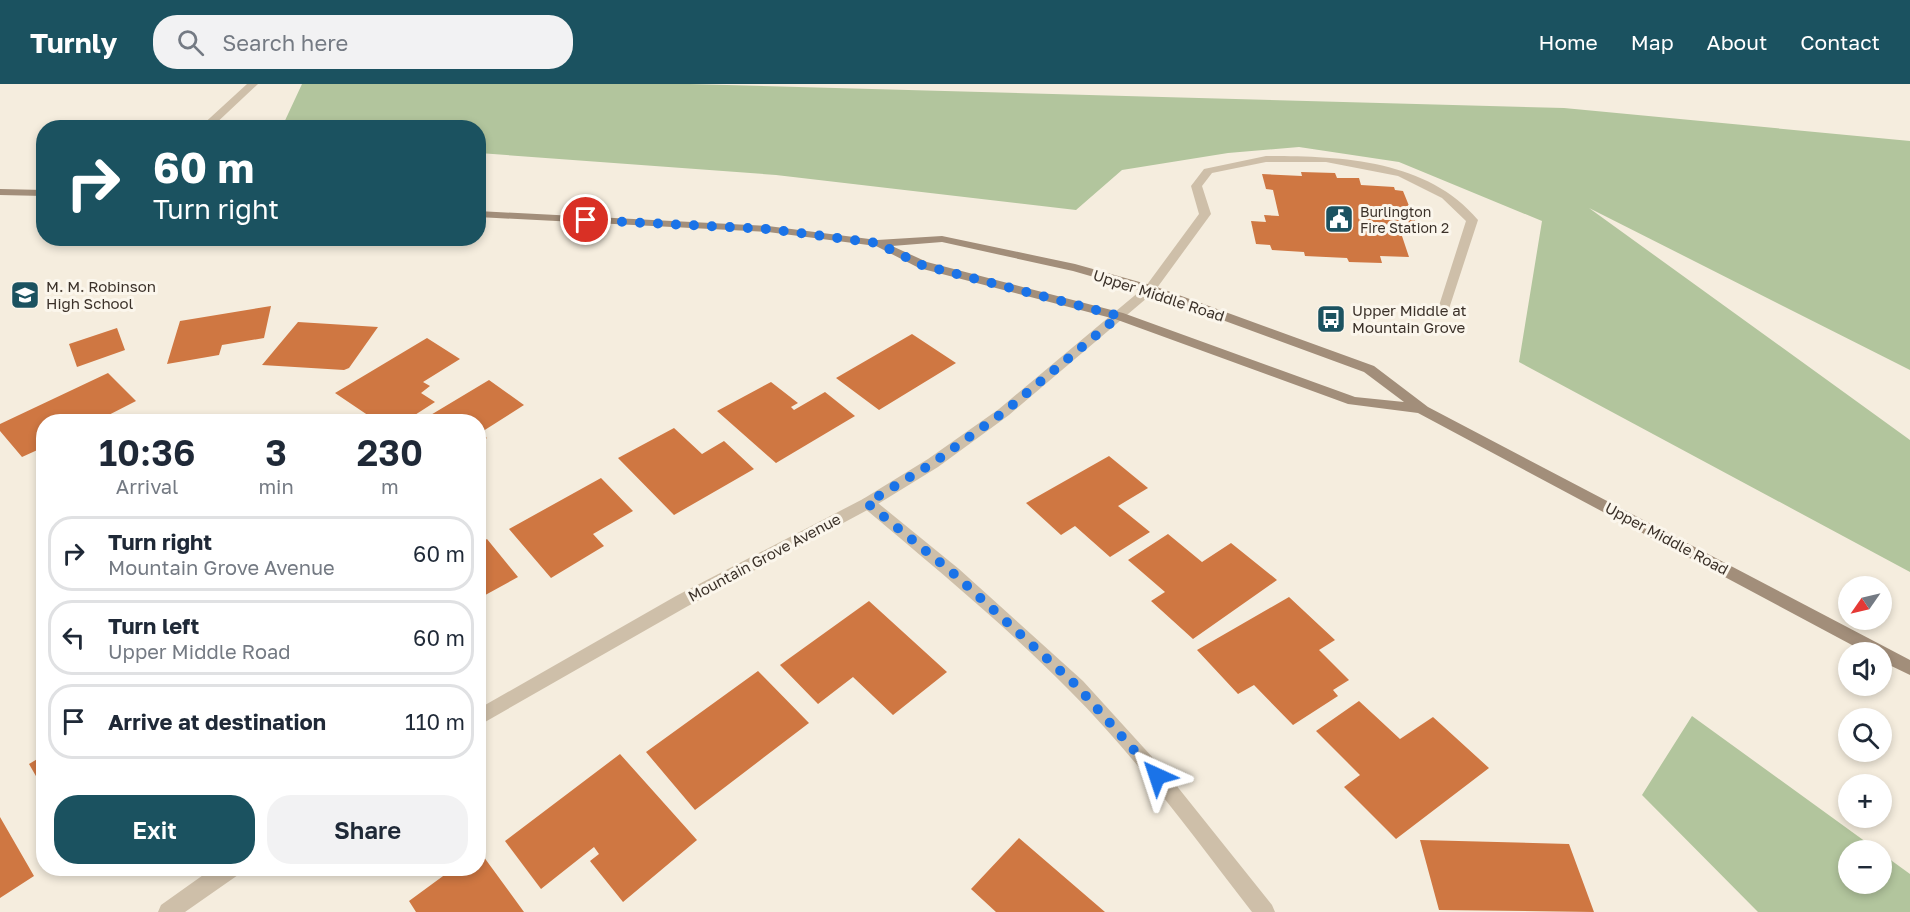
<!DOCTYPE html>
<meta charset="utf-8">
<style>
body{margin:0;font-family:"Golos Text",sans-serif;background:#f2f2f3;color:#1f2937;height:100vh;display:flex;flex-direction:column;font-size:22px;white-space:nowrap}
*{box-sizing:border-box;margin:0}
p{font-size:20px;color:#747a83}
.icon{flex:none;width:33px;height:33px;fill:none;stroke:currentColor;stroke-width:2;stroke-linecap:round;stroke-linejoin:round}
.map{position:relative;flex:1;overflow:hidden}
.side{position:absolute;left:36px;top:330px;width:450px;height:462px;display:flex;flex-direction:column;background:#fff;border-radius:24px;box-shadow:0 3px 9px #0003}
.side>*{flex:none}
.hud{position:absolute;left:36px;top:36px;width:450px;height:126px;border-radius:24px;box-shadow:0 3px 9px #0003;background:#1b5260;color:#fff;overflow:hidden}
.needle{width:39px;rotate:236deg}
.buttons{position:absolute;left:1838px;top:492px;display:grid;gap:12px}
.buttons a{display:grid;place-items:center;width:54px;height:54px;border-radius:50%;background:#fff;box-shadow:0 3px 9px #0003;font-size:30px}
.pin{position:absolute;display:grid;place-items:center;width:51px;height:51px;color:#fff;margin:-26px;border:3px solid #fff;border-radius:50%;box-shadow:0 2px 6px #0007}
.me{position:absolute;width:66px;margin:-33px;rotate:318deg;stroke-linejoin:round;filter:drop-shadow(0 0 4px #0008)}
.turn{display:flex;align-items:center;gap:21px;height:126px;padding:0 18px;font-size:27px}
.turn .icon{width:78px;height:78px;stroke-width:2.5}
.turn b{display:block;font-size:42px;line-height:51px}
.eta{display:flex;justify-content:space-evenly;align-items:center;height:102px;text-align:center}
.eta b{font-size:36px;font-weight:600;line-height:42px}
.action{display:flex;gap:12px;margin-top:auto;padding:12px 18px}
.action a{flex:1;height:69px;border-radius:24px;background:#1b5260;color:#fff;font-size:24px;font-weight:600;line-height:69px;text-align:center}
.action a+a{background:#f2f2f3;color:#1f2937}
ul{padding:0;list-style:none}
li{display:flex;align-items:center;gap:18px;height:75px;margin:0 12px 9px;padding:0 6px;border:3px solid #e0e1e3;border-radius:24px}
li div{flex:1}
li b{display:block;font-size:22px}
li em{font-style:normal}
header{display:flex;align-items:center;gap:36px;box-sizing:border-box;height:84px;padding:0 30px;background:#1b5260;color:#fff}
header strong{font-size:28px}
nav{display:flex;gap:33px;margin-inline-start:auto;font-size:21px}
.search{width:420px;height:54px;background:#f2f2f3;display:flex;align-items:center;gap:15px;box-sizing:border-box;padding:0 21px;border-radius:24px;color:#747a83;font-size:22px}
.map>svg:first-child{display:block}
.green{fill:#b2c59d}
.building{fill:#cf7742}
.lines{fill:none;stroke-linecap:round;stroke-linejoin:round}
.service{fill:#cebfa9;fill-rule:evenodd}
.minor{fill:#cebfa9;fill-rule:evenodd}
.tertiary{fill:#cebfa9;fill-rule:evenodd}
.secondary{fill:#a28e7a;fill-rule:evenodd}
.route{stroke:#1a73e8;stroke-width:10;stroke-dasharray:0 18}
.labels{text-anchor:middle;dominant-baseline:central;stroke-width:6;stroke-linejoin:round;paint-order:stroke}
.far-poi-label{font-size:14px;fill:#3b3129;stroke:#fbf6ec;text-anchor:start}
.poi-label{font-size:15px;fill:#3b3129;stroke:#fbf6ec;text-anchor:start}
.street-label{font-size:15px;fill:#3b3129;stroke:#fbf6ec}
</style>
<header>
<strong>Turnly</strong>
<div class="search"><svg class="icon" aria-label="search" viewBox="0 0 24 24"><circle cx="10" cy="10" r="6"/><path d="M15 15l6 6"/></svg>Search here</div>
<nav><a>Home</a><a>Map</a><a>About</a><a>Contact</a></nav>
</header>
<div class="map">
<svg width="1910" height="828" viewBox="0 0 1910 828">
<rect width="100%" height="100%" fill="#f5edde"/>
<path class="green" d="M302,0h388l874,24 346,33v229l-321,-162 321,232v132l-391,-210 23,-141 -143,-59 -100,-15 -71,6 -106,17 -46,40 -300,-35 -297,-22 -1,-25 -196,-1z
M1692,632l185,134h-29v34h33v-31l29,21v38h-152l-116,-117z"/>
<path class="building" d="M1301,88l34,1 2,5h22l2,7 33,2 1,3 8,1 15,37 -19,-1 10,30 -29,-1 2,7 -33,-1 -2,-4 -42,-2 -1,-4 -32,-2 -2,-5 -14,-1 -5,-23 15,1 -2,-7 15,1 -6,-26 -7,-1 -4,-15 40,2z
M271,222l-7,32 -42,7 -3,10 -52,9 13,-43z
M298,238l80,5 -29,41 -5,2 -82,-5z
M117,244l8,22 -48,17 -8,-23z
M912,250l44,29 -77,47 -43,-32z
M427,254l33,21 -37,23 7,4 -9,7 14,9 -31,20h-26l-43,-29z
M108,289l28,28 -41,21h-51v25l-22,10 -22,-26v-7z
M489,296l35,25 -44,28 7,5 -9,5v-21h-59z
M771,298l27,21 -7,4 3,3 31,-18 30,24 -79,47 -59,-52z
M674,344l28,26 22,-13 30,28 -80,46 -56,-57z
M1109,372l39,32 -30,18 32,26 -40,25 -35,-31 -14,9 -35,-32z
M601,394l32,33 -40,23 11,12 -53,32 -42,-49z
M1168,450l34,28 29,-19 46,37 -84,59 -42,-38 14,-9 -37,-32z
M487,455l31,38 -40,22v-55z
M1289,513l46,43 -16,10 30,30 -16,10 5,6 -45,29 -39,-40 -16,9 -41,-44z
M869,517l78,71 -54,43 -40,-38 -35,27 -38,-39z
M758,587l51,52 -114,87 -49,-58z
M1359,617l41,38 33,-22 56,51 -93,71 -52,-52 16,-12 -44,-44z
M620,670l77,86 -74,62 -33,-41 9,-7 -5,-7 -53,42 -36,-48z
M44,671v35l-15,-26z
M0,733l34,59 -34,22z
M1019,754l86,74h-109l-25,-23z
M1420,756l149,4 25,68 -155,-2z
M478,765l46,63h-108l-7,-11 45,-33h24z"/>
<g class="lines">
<path class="service" d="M1266,72c73,0 161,3 212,64l-32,98h-8l-2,-3 30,-94 -24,-23 -44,-22 -72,-14h-60l-54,11 -10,13 9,28 -57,78h-8v-6l53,-72 -8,-28 13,-17z"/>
<path class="minor" d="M247,0h11l-47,44h-12z
M868,413l5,2 86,70 124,112 81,89 108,135 3,7h-23c-58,-75 -115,-154 -182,-221 -65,-66 -137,-125 -207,-184l-3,-4 3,-4z"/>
<path class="tertiary" d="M1150,201l4,1v6l-145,123 -71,52 -65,40 -185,99 -210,120v-17l198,-113 187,-97 65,-40 71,-50 147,-123z
M213,784h28l-3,7 -53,37h-27l3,-7z"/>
<path class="secondary" d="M0,105l44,1v6l-44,-1z
M478,127l290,15 109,14 65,-4 133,28 79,22 220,80 54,41 482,253v15l-29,-14v-9h-16l-447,-239 -70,-9 -233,-85 -196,-51 -43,-22 -108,-14 -290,-15zM942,158l131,29 73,21 218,80 40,30 -49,-5 -232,-84 -196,-51 -35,-16z"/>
</g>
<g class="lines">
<path class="route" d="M586,136l182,9 109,14 45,22 197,51 -115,96 -71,51 -66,40 86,70 124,113 80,90"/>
</g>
<defs>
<g id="civic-square" transform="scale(1.5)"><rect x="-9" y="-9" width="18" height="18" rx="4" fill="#1b5260" stroke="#fbf6ec"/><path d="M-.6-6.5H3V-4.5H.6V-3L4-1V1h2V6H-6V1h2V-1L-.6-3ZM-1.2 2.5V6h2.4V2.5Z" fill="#fff"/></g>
<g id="school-square" transform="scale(1.5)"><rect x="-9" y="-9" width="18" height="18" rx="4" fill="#1b5260" stroke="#fbf6ec"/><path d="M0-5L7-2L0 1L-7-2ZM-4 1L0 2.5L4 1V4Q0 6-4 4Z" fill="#fff"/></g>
<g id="bus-square" transform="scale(1.5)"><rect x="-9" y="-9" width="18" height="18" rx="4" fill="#1b5260" stroke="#fbf6ec"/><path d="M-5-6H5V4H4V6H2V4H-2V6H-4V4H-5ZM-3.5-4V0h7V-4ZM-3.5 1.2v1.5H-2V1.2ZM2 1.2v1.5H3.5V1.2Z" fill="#fff"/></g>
</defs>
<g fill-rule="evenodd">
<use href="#civic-square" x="1339" y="135"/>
<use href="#school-square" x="25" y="211"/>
<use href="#bus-square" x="1331" y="235"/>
</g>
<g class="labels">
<g class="far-poi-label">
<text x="1360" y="127">Burlington<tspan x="1360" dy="16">Fire Station 2</tspan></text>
</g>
<g class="poi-label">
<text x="46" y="202">M. M. Robinson<tspan x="46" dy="17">High School</tspan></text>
<text x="1352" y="226">Upper Middle at<tspan x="1352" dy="17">Mountain Grove</tspan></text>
</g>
<g class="street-label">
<text transform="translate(1159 211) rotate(18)">Upper Middle Road</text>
<text transform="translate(1667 454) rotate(28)">Upper Middle Road</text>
<text transform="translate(764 473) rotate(-28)">Mountain Grove Avenue</text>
</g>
</g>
</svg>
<div class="buttons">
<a><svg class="needle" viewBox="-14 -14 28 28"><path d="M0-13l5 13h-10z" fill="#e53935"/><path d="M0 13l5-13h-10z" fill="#747a83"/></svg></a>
<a><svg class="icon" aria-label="sound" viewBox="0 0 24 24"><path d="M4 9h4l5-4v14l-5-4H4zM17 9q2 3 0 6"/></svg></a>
<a><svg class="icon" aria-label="search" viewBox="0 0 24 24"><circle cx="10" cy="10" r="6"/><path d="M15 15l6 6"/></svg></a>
<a>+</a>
<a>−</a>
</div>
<div class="pin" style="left:586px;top:136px;background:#d93025"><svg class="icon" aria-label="arrive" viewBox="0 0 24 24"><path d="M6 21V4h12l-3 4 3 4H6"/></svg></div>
<svg class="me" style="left:1157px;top:692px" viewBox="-20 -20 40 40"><path d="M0-17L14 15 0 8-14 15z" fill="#1a73e8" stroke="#fff" stroke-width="4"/></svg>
<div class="hud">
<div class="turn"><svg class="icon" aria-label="right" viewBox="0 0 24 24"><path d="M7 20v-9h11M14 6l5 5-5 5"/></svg><div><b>60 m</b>Turn right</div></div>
</div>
<section class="side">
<div class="eta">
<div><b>10:36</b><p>Arrival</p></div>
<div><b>3</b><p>min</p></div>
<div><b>230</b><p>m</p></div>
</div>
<ul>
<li><svg class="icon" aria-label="right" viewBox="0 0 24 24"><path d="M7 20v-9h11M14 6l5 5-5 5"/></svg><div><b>Turn right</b><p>Mountain Grove Avenue</p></div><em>60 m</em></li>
<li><svg class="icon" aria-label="left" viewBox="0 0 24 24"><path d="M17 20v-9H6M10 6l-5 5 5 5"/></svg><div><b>Turn left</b><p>Upper Middle Road</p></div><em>60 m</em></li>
<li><svg class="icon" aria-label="arrive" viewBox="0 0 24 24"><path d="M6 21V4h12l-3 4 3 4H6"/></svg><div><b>Arrive at destination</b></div><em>110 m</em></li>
</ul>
<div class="action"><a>Exit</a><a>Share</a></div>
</section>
</div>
